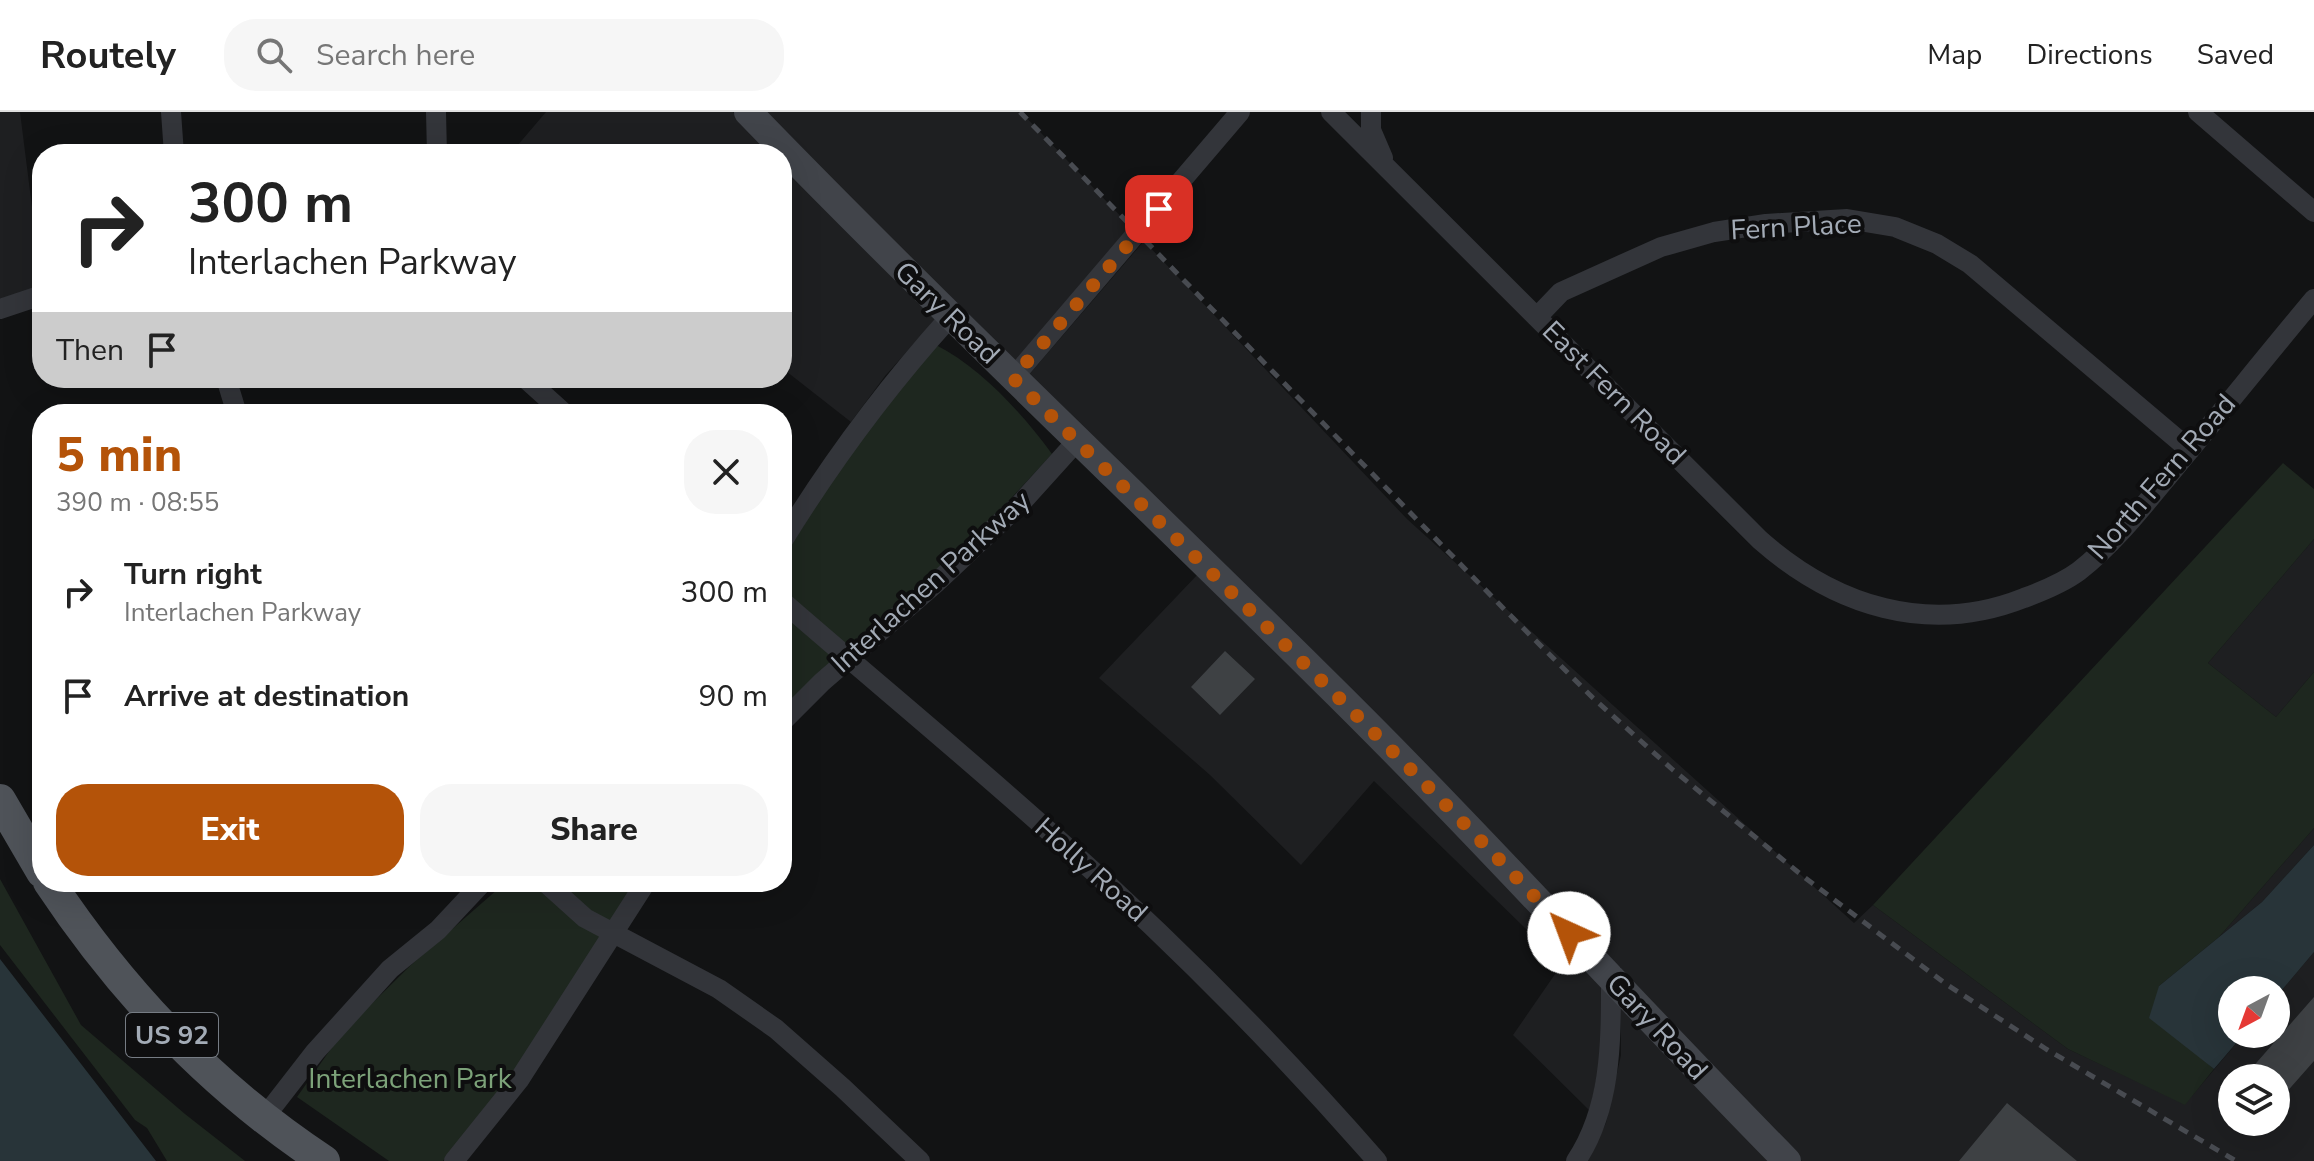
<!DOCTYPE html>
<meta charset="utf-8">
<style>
body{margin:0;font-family:"Nunito Sans",sans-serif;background:#f6f6f6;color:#222;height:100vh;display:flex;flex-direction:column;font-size:30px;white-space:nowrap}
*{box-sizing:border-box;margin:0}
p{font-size:26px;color:#767676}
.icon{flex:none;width:44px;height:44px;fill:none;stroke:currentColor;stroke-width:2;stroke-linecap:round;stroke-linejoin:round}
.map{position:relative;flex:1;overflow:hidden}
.side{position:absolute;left:32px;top:292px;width:760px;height:488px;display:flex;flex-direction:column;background:#fff;border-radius:32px;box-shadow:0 8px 32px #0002}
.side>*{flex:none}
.guide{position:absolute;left:32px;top:32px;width:760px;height:244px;border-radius:32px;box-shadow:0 8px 32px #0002;background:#fff;color:#222;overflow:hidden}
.needle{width:52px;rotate:221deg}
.buttons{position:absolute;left:2218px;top:864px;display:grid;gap:16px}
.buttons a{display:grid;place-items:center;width:72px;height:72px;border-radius:50%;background:#fff;box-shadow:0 8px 32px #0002;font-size:40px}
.pin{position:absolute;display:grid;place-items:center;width:68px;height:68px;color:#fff;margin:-34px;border-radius:16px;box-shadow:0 4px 12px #0006}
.me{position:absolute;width:88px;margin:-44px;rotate:317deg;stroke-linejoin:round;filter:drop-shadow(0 0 6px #0008)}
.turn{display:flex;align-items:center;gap:28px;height:168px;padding:0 24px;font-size:36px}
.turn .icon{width:104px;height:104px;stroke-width:2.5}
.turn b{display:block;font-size:56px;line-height:68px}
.then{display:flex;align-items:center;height:76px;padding:0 24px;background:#0003;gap:16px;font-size:30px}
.round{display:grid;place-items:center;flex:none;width:84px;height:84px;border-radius:32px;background:#f6f6f6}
.summary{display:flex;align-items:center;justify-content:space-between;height:136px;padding:0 24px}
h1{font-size:48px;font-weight:800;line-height:60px;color:#b45309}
.primary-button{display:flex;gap:16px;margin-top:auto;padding:16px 24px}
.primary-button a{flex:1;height:92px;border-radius:32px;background:#b45309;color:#fff;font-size:32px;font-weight:800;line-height:92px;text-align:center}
.primary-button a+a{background:#f6f6f6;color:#222}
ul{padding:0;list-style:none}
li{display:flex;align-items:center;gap:24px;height:104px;padding:0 24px}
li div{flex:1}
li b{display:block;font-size:30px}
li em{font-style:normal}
header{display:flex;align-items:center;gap:48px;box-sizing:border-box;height:112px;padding:0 40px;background:#fff;border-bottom:2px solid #e0e0e0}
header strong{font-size:38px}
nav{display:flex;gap:44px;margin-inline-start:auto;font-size:28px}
.search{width:560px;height:72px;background:#f6f6f6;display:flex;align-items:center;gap:20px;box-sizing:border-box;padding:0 28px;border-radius:32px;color:#767676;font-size:30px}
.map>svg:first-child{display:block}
.built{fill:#1e1f21;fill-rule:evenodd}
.green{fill:#1e271f}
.water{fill:#283439}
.building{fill:#3e4144}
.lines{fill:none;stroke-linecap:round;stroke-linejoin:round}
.minor{stroke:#33353a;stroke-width:20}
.secondary{stroke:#41444a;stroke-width:28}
.primary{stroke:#4f5359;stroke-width:32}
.rail{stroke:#484b51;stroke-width:5;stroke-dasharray:10 8;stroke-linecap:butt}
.route{stroke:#b45309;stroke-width:14;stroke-dasharray:0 25.2}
.labels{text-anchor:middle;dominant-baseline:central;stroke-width:8;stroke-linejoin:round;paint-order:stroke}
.shield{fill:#0e0e0f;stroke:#767c84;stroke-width:2}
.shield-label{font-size:26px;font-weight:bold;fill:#a3abb6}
.street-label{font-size:28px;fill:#a3abb6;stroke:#0e0e0f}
.park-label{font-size:28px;fill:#7ca279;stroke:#0e0e0f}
</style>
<header>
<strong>Routely</strong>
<div class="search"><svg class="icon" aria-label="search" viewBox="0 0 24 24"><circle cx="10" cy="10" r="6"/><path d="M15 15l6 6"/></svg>Search here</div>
<nav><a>Map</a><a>Directions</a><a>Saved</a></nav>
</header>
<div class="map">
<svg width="2314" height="1049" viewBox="0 0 2314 1049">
<rect width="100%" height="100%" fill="#121314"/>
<path class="built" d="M0,0h20l22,174 -42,13z
M546,0h187l41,42h-247l-10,-8z
M762,0h259l110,115 -117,137z
M782,50l155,156 -52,58 -34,46 -69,-54z
M1144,129l263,278 447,404 19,-18 195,144 117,55 59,-70h32v-37l38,-45v209h-512l-112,-113 -69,-75v-6l-6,1 -588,-591zM2232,966h44v44h-44z
M2314,427v133l-38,45 -68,-54z
M1199,461l113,110 289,299v72l-11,57 -77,-76 49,-71 -188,-183 -73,84 -91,-90 -111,-97z
M2314,716v17l-52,57 -43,35z
M1621,891l152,158h-186l19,-38 15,-68z"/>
<path class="green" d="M936,233c44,22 87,69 116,109l-84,91 -186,170v-154l63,-104z
M2283,351l31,26v50l-106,124 68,54 38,-45v156l-95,109 -60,49 28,60 27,23 -29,36 -117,-56 -195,-144z
M0,767l81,146 104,89 60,47h-78l-20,-33 -12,-8 -135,-175z
M506,770h132c-61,97 -119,193 -195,279h-54l-92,-64 45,-64 69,-68z"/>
<path class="water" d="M2314,733v107l-38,45v-7h-44v44h12l-30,35 -65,-51 10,-32 103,-84z
M0,847l156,202h-156z"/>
<path class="building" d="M1225,539l30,28 -35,36 -29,-28z
M2314,885v64l-38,43v-26h-33z
M2007,991l70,58h-118z"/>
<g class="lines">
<path class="minor" d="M171,0l3,42
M436,0l1,42
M1331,0l429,428c75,66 168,96 264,58 19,-7 39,-15 55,-27 36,-28 66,-67 95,-102 47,-56 93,-114 140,-170
M1371,0v18l12,28
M2198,0l116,100
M0,197l42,-14
M1538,204l23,-24 100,-45 53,-15 52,-8 81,-5 48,8 42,17 33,20 220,186
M226,266l11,36
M525,266l40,36
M1013,266l227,-266
M782,430c51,-83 103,-153 168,-225
M782,489c93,81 188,159 280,242 111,99 217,206 315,318
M782,610l40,-40 114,-99 85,-80 56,-62
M545,770l40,36 134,71 57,40 67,59 77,73
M263,1007l52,-67 75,-83 48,-39 45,-48
M454,1049l65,-81 127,-198
M1576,1049c36,-54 35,-121 35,-183"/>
<path class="secondary" d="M748,0c186,192 380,375 570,563 161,158 311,326 469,486"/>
<path class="primary" d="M0,688l42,72
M49,770c73,110 164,206 275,279"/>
<path class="rail" d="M1020,0l486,499 87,87 80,72 131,107 142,107 100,65 190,112"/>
</g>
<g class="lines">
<path class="route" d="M1159,97l-146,169c186,185 377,364 556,555"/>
</g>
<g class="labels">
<rect class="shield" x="126" y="901" width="92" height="44" rx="6"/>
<g class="shield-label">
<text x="172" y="923">US 92</text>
</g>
<g class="street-label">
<text transform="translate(1796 115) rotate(-3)">Fern Place</text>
<text transform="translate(947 201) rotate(44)">Gary Road</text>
<text transform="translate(1614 281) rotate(45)">East Fern Road</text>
<text transform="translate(2162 365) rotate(-49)">North Fern Road</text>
<text transform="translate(931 470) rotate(-42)">Interlachen Parkway</text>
<text transform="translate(1091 758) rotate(42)">Holly Road</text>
<text transform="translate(1657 915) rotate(47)">Gary Road</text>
</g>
<g class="park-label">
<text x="410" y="967">Interlachen Park</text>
</g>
</g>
</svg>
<div class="buttons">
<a><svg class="needle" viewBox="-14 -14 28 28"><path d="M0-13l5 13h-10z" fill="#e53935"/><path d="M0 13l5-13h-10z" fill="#767676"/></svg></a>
<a><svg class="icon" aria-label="layers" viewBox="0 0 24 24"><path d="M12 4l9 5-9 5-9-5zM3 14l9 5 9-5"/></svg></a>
</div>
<div class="pin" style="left:1159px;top:97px;background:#d93025"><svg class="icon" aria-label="arrive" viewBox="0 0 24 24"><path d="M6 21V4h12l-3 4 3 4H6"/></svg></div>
<svg class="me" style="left:1569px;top:821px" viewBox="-20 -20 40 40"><circle r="19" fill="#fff"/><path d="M0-13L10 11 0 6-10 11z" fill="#b45309"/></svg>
<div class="guide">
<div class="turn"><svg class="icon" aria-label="right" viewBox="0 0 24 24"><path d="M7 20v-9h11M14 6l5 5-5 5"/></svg><div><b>300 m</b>Interlachen Parkway</div></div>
<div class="then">Then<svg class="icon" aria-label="arrive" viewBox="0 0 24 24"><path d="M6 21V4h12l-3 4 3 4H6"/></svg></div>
</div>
<section class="side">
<div class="summary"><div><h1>5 min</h1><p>390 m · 08:55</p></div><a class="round"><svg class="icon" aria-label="close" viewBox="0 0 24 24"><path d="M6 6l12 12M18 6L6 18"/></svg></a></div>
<ul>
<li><svg class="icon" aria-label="right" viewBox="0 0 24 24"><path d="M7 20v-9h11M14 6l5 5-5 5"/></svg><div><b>Turn right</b><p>Interlachen Parkway</p></div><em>300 m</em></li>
<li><svg class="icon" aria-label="arrive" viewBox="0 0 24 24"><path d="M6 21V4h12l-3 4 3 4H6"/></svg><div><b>Arrive at destination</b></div><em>90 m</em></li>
</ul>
<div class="primary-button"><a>Exit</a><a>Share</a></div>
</section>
</div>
